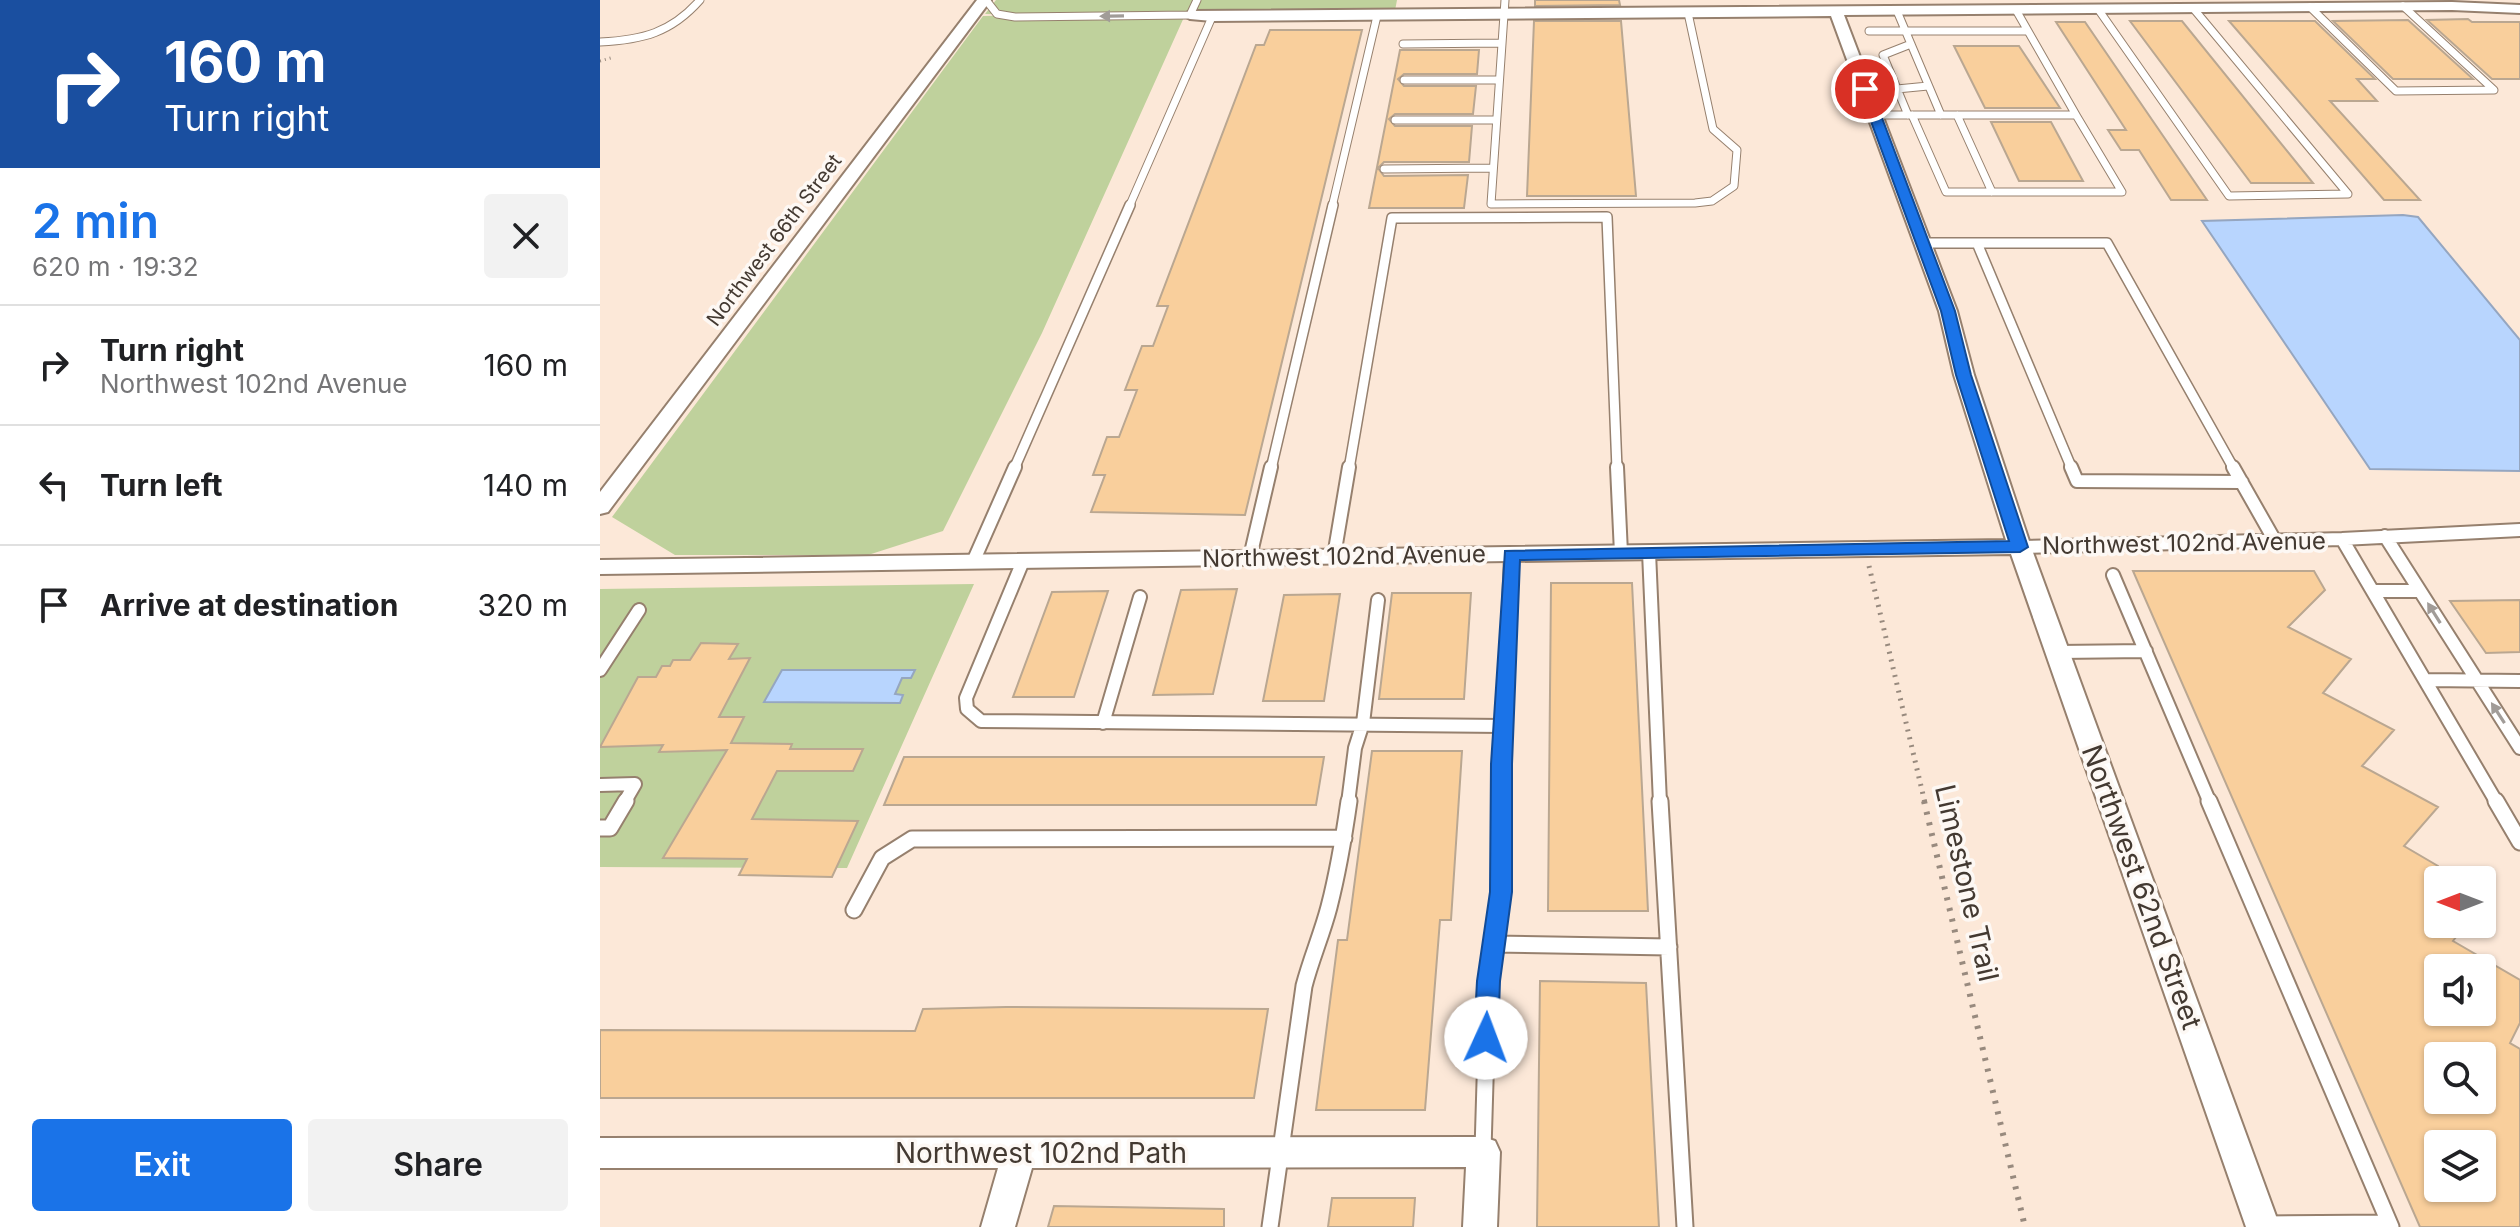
<!DOCTYPE html>
<meta charset="utf-8">
<style>
body{margin:0;font-family:Inter,sans-serif;background:#f2f2f2;color:#202124;height:100vh;display:flex;flex-direction:column;font-size:30px;white-space:nowrap}
*{box-sizing:border-box;margin:0}
p{font-size:26px;color:#757577}
.icon{flex:none;width:44px;height:44px;fill:none;stroke:currentColor;stroke-width:2;stroke-linecap:round;stroke-linejoin:round}
.map{position:relative;flex:1;overflow:hidden}
.sheet{display:flex;flex-direction:column;background:#fff;width:600px}
.sheet>*{flex:none}
.guide{background:#1a4fa0;color:#fff;overflow:hidden}
.needle{width:52px;rotate:270deg}
.controls{position:absolute;left:1824px;top:866px;display:grid;gap:16px}
.controls a{display:grid;place-items:center;width:72px;height:72px;border-radius:8px;background:#fff;box-shadow:0 2px 6px #0004;font-size:40px}
.pin{position:absolute;display:grid;place-items:center;width:68px;height:68px;color:#fff;margin:-34px;border:4px solid #fff;border-radius:50%;box-shadow:0 2px 8px #0007}
.me{position:absolute;width:88px;margin:-44px;rotate:2deg;stroke-linejoin:round;filter:drop-shadow(0 0 6px #0008)}
.turn{display:flex;align-items:center;gap:28px;height:168px;padding:0 32px;font-size:36px}
.turn .icon{width:104px;height:104px;stroke-width:2.5}
.turn b{display:block;font-size:56px;line-height:68px}
.round{display:grid;place-items:center;flex:none;width:84px;height:84px;border-radius:8px;background:#f2f2f2}
.overview{display:flex;align-items:center;justify-content:space-between;height:136px;padding:0 32px}
h1{font-size:48px;font-weight:600;line-height:60px;color:#1a73e8}
.primary-button{display:flex;gap:16px;margin-top:auto;padding:16px 32px}
.primary-button a{flex:1;height:92px;border-radius:8px;background:#1a73e8;color:#fff;font-size:32px;font-weight:600;line-height:92px;text-align:center}
.primary-button a+a{background:#f2f2f2;color:#202124}
ul{padding:0;list-style:none}
li{display:flex;align-items:center;gap:24px;height:120px;padding:0 32px;border-top:2px solid #e0e0e0}
li div{flex:1}
li b{display:block;font-size:30px}
li em{font-style:normal}
main{display:flex;flex:1;min-height:0}
.map>svg:first-child{display:block}
.green{fill:#bfd19c}
.water{fill:#b8d5fe;stroke:#95a6c0;stroke-width:2}
.building{fill:#f9cf9c;stroke:#baa791;stroke-width:2;fill-rule:evenodd}
.lines{fill:none;stroke-linecap:round;stroke-linejoin:round}
.service-far3-casing{stroke:#96806e;stroke-width:9}
.service-far2-casing{stroke:#96806e;stroke-width:12}
.service-far1-casing{stroke:#96806e;stroke-width:16}
.service-casing{stroke:#96806e;stroke-width:19}
.minor-casing{stroke:#96806e;stroke-width:4}
.path-far2{stroke:#988a7e;stroke-width:3;stroke-dasharray:1 4;stroke-linecap:butt}
.path-far1{stroke:#988a7e;stroke-width:5;stroke-dasharray:2 6;stroke-linecap:butt}
.path{stroke:#988a7e;stroke-width:6;stroke-dasharray:3 8;stroke-linecap:butt}
.service-far3{stroke:#fff;stroke-width:7}
.service-far2{stroke:#fff;stroke-width:9}
.service-far1{stroke:#fff;stroke-width:12}
.service{stroke:#fff;stroke-width:15}
.minor{fill:#fff;fill-rule:evenodd}
.oneway{fill:#a19c98}
.route{fill:#1a73e8;stroke:#114b97;stroke-width:2}
.labels{text-anchor:middle;dominant-baseline:central;stroke-width:7;stroke-linejoin:round;paint-order:stroke}
.far-street-label{font-size:20px;fill:#433931;stroke:#fdf8f4}
.street-label{font-size:24px;fill:#433931;stroke:#fdf8f4}
.near-street-label{font-size:28px;fill:#433931;stroke:#fdf8f4}
</style>
<main>
<section class="sheet">
<div class="guide">
<div class="turn"><svg class="icon" aria-label="right" viewBox="0 0 24 24"><path d="M7 20v-9h11M14 6l5 5-5 5"/></svg><div><b>160 m</b>Turn right</div></div>
</div>
<div class="overview"><div><h1>2 min</h1><p>620 m · 19:32</p></div><a class="round"><svg class="icon" aria-label="close" viewBox="0 0 24 24"><path d="M6 6l12 12M18 6L6 18"/></svg></a></div>
<ul>
<li><svg class="icon" aria-label="right" viewBox="0 0 24 24"><path d="M7 20v-9h11M14 6l5 5-5 5"/></svg><div><b>Turn right</b><p>Northwest 102nd Avenue</p></div><em>160 m</em></li>
<li><svg class="icon" aria-label="left" viewBox="0 0 24 24"><path d="M17 20v-9H6M10 6l-5 5 5 5"/></svg><div><b>Turn left</b></div><em>140 m</em></li>
<li><svg class="icon" aria-label="arrive" viewBox="0 0 24 24"><path d="M6 21V4h12l-3 4 3 4H6"/></svg><div><b>Arrive at destination</b></div><em>320 m</em></li>
</ul>
<div class="primary-button"><a>Exit</a><a>Share</a></div>
</section>
<div class="map">
<svg width="1920" height="1227" viewBox="0 0 1920 1227">
<rect width="100%" height="100%" fill="#fce8d8"/>
<path class="green" d="M396,0h401l-3,16 -209,-1 -143,318 -99,198 -75,24h-193l-63,-38 371,-501 40,-1 -38,-1z
M374,584l-127,284 -247,-1v-278z"/>
<path class="water" d="M1803,215l15,2 102,123v131l-150,-2 -168,-248z
M182,670h133l-4,8h-9l-7,16 8,1 -3,8 -136,-1z"/>
<path class="building" d="M935,0h84l1,5 -85,1z
M1868,19l4,3h48v57h-28l-65,-59z
M1808,20l65,59h-80l-60,-58z
M934,21h87l15,175h-109z
M1530,21h52l131,162h-62z
M1629,21h86l60,58h-18l20,22h-47l90,99h-36z
M1456,22h29l122,178h-36l-32,-50h-18l-13,-20h18z
M670,30h92l-117,485 -154,-3 14,-37h-12l14,-38h12l18,-47h-12l17,-44h11l15,-40h-11l99,-261h8z
M1354,46h65l41,62h-75z
M800,50h79l-2,24h-73l-6,5 6,7h72l-3,28h-78l-6,5 6,7h77l-3,36h-85l-6,6 6,8 84,-1 -4,33h-95z
M1391,122h60l32,59h-64z
M1533,571h181l11,19 -37,37 63,32 -28,34 71,37 -32,36 76,41 -34,39 34,20v58h28l-13,17 67,39v43l-10,20 10,6v178h-100zM1838,968h44v44h-44zM1838,1056h44v44h-44zM1838,1144h44v44h-44z
M951,583h81l16,328h-100z
M637,589l-24,105 -60,1 28,-105z
M508,591l-34,106h-61l39,-105z
M792,593h79l-7,106h-85z
M740,594l-16,107h-61l21,-106z
M1920,600v52l-34,1 -36,-52z
M101,643l37,1 -9,15 21,-1 -31,59h25l-13,26 61,1 -2,5h73l-10,22h-76l-25,48 106,2 -26,56 -93,-2 8,-16 -84,-1 64,-108 -68,2 4,-7 -63,2 38,-70h18l6,-11h8l3,-6h17z
M772,751h90l-11,169h-11l-15,190h-109l22,-170h9z
M304,757h420l-8,48h-432z
M940,981l106,2 13,244h-122z
M406,1007l262,2 -14,89h-654v-68l315,1 8,-22z
M732,1198h83l-2,29h-85z
M454,1206l170,3v18h-176z"/>
<g class="lines">
<g class="service-far3-casing">
<path id="service-far3" d="M386,0l11,14 18,3 175,-2 7,-15
M905,0l-14,204 204,-1 17,-2 22,-15 3,-36 -24,-21 -25,-116
M1710,7l86,84 98,-1 -91,-84
M1498,9l131,187 119,-2 -155,-186
M1297,11l44,104
M1269,31h158
M0,42c42,-2 71,-9 100,-42
M803,44l99,-1
M804,80h95
M1297,89l31,-3
M1275,115h201l-60,-105
M1308,115l-25,-60 28,-11
M1312,115l34,77h176l-46,-77
M1357,115l35,77
M795,120h101
M784,169l109,-1
M529,207l83,-190
M732,207l45,-191"/>
</g>
<g class="service-far2-casing">
<path id="service-far2" d="M1323,243h184l127,226
M1377,243l95,226
M414,469l116,-264
M671,469l62,-264
M749,469l43,-251 215,-1 10,252"/>
</g>
<g class="service-far1-casing">
<path id="service-far1" d="M1017,467l4,86
M1471,467l6,14 165,1
M1633,467l42,74
M1785,536l135,212
M1742,539l155,264
M1420,547l322,-8 178,-9
M1049,552l11,251
M734,556l15,-89
M650,557l21,-90
M423,561l-57,137 1,11 14,12 522,5
M373,562l42,-95
M1513,575l97,228
M1775,591h45
M1458,652l88,-1
M0,670l39,-60
M1826,680l94,1
M503,723l37,-126
M0,785l35,-1 -11,19
M748,803l7,-55 8,-25 15,-123
M901,803l10,-248"/>
</g>
<g class="service-casing">
<path id="service" d="M1060,801l25,426
M1609,801l182,426
M1896,801l24,41
M0,828h10l16,-27
M254,910l28,-52 30,-19 432,-1
M894,944l175,3
M883,1150l5,-169 13,-89v-91
M1665,1224l124,-1
M670,1227l34,-241c7,-27 18,-52 25,-79 9,-35 15,-71 20,-106"/>
</g>
<g class="minor-casing">
<path id="minor" d="M377,0h14l-383,512 -8,2v-22z
M1852,2l68,3v8l-68,-3 -608,5 113,296 17,64 57,172 249,680h-34l-235,-673 -1411,20v-14l1406,-20 -52,-165 -15,-64 -108,-295 -619,5 -22,-2 -7,-4 7,-4z
M883,1137l12,4 5,11 -3,75h-34l3,-60 -434,1 -17,59h-34l17,-59h-398v-30z"/>
</g>
<path class="path-far2" d="M0,61l14,-4"/>
<path class="path-far1" d="M1269,566l56,237"/>
<path class="path" d="M1324,801l101,426"/>
<use href="#service-far3" class="service-far3"/>
<use href="#service-far2" class="service-far2"/>
<use href="#service-far1" class="service-far1"/>
<use href="#service" class="service"/>
<use href="#minor" class="minor"/>
</g>
<defs><path id="oneway-solid" d="M-6-.8H1V-3.2L6.5 0L1 3.2V.8H-6Z" transform="scale(2)"/></defs>
<g class="oneway">
<use href="#oneway-solid" transform="translate(512 16) rotate(179)"/>
<use href="#oneway-solid" transform="translate(1834 613) rotate(-122)"/>
<use href="#oneway-solid" transform="translate(1898 713) rotate(-123)"/>
</g>
<path class="route" d="M1265,86l6,3 84,222 16,64 57,172 -8,5 -500,8 -8,204v128l-12,89 -2,57 -3,7 -9,3 -8,-3 -4,-7 3,-57 13,-89 1,-128 14,-213 504,-10 -53,-166 -15,-64 -82,-222z"/>
<g class="labels">
<g class="far-street-label">
<text transform="translate(174 240) rotate(-53)">Northwest 66th Street</text>
</g>
<g class="street-label">
<text transform="translate(1584 543) rotate(-1)">Northwest 102nd Avenue</text>
<text transform="translate(744 556) rotate(-1)">Northwest 102nd Avenue</text>
</g>
<g class="near-street-label">
<text transform="translate(1367 883) rotate(77)">Limestone Trail</text>
<text transform="translate(1542 887) rotate(70)">Northwest 62nd Street</text>
<text x="441" y="1153">Northwest 102nd Path</text>
</g>
</g>
</svg>
<div class="controls">
<a><svg class="needle" viewBox="-14 -14 28 28"><path d="M0-13l5 13h-10z" fill="#e53935"/><path d="M0 13l5-13h-10z" fill="#757577"/></svg></a>
<a><svg class="icon" aria-label="sound" viewBox="0 0 24 24"><path d="M4 9h4l5-4v14l-5-4H4zM17 9q2 3 0 6"/></svg></a>
<a><svg class="icon" aria-label="search" viewBox="0 0 24 24"><circle cx="10" cy="10" r="6"/><path d="M15 15l6 6"/></svg></a>
<a><svg class="icon" aria-label="layers" viewBox="0 0 24 24"><path d="M12 4l9 5-9 5-9-5zM3 14l9 5 9-5"/></svg></a>
</div>
<div class="pin" style="left:1265px;top:89px;background:#d93025"><svg class="icon" aria-label="arrive" viewBox="0 0 24 24"><path d="M6 21V4h12l-3 4 3 4H6"/></svg></div>
<svg class="me" style="left:886px;top:1038px" viewBox="-20 -20 40 40"><circle r="19" fill="#fff"/><path d="M0-13L10 11 0 6-10 11z" fill="#1a73e8"/></svg>
</div>
</main>
